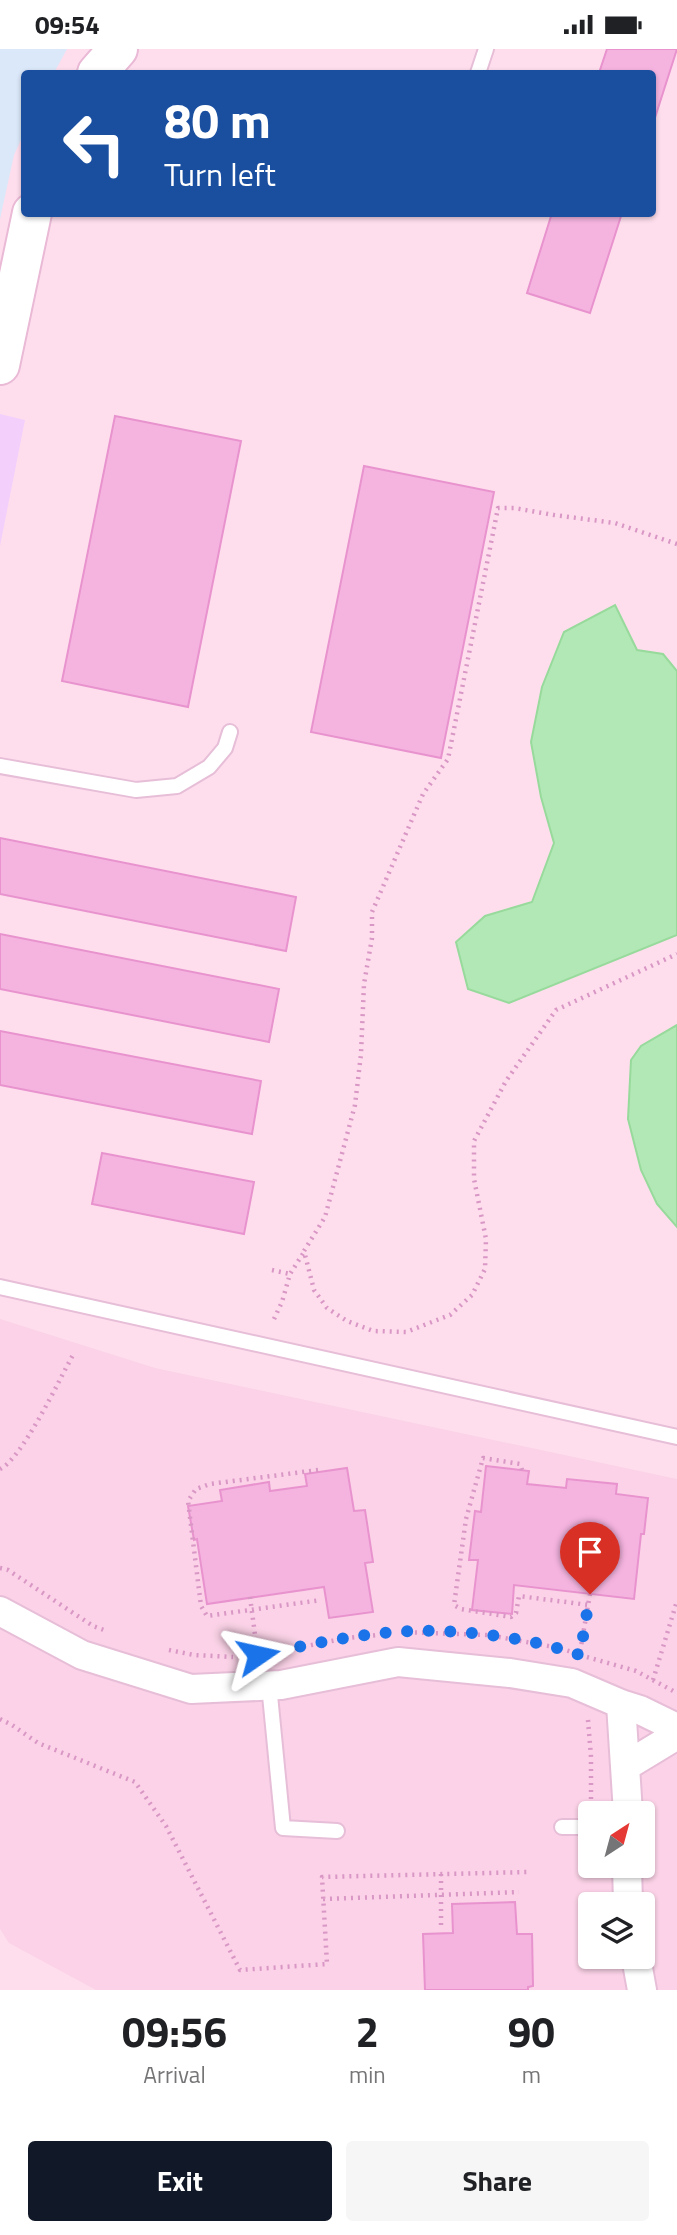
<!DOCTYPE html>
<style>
body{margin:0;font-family:"Titillium Web",sans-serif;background:#f6f6f6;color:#202124;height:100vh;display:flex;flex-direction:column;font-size:26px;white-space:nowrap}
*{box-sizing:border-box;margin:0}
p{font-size:23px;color:#757577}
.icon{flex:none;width:38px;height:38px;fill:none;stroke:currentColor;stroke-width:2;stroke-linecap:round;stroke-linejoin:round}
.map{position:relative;height:1941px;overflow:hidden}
.drawer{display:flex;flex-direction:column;background:#fff;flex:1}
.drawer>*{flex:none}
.top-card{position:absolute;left:21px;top:21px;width:635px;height:147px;border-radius:7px;box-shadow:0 2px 5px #0004;background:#1a4fa0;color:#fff;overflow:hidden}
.needle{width:46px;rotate:36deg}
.fabs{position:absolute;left:578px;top:1752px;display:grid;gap:14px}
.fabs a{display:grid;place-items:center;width:77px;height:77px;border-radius:7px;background:#fff;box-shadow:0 2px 5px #0004;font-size:35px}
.pin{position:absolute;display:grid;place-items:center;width:60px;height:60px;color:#fff;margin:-72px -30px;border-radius:50% 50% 50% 0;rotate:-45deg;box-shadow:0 0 7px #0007}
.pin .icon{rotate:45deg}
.me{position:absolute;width:77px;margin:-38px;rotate:79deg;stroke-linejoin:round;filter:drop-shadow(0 0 5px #0008)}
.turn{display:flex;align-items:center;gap:24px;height:147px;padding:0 28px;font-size:32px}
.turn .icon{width:91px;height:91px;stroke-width:2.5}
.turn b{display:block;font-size:49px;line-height:60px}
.eta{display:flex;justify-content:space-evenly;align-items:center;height:119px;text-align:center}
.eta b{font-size:42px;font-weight:700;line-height:49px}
.action{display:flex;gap:14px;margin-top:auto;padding:14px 28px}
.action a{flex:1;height:80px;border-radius:7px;background:#111827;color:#fff;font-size:28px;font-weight:700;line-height:80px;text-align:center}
.action a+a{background:#f6f6f6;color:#202124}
.status{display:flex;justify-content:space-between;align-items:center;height:49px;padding:0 35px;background:#fff;direction:ltr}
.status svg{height:19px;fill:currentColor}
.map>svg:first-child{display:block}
.residential{fill:#fbd2e7;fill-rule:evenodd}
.education{fill:#dbe8f9}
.medical{fill:#f3d0fc}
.water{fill:#b2e8b5;stroke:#97da9c;stroke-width:2}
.building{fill:#f5b4e0;stroke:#e893ce;stroke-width:2}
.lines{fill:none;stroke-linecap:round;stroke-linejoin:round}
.lane-casing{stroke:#e7bed7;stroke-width:18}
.street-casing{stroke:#e7bed7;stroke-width:32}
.secondary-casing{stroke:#e9b9d6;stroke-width:42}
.path{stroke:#d997c5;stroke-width:4.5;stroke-dasharray:2 5;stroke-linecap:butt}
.lane{stroke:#fff;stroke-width:14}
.street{stroke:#fff;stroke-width:28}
.secondary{stroke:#fff;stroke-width:38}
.route{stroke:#1a73e8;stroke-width:12;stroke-dasharray:0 21.6}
</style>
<div class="status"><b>09:54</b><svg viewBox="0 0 49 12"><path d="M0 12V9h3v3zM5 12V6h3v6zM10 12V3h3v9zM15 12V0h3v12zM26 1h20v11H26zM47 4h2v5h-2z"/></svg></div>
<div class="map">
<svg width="677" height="1941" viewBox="0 0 677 1941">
<rect width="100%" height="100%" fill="#fedeed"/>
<path class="residential" d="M0,1270l155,49 522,111v511h-581l-87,-47 -9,-14zM590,1764h52v52h-52zM590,1855h52v53h-52z"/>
<path class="education" d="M0,0h67l-13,24h-30v60l-10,22 -14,64z"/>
<path class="medical" d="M0,365l25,6 -25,126z"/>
<path class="water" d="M615,556l22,45 26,4 14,17v264l-168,68 -41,-14 -12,-47 29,-26 47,-14 22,-59 -13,-46 -10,-55 11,-55 22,-55z
M677,976v202l-20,-23 -16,-34 -13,-51 3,-59 10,-14z"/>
<path class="building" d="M607,0h70l-24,75v-51h-54z
M552,164h70l-32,100 -63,-20z
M115,367l126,25 -53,266 -126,-26z
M364,417l130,26 -53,266 -130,-26z
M0,789l296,59 -10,54 -286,-57z
M0,885l279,55 -10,53 -269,-53z
M0,982l261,50 -9,53 -252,-49z
M102,1104l152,29 -10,52 -152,-30z
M486,1417l43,5 -2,13 39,4 1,-9 50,5 -1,10 32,4 -4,36h-3l-7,65 -120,-14 -2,29 -40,-4 6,-50h-9l6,-49 6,1z
M347,1419l7,43 11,-1 8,52 -8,1 8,49 -44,6 -5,-31 -117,17 -10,-65 -3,1 -6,-34 34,-5 -2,-11 49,-8 1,9 37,-5 -2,-12z
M515,1853l2,32h15l1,52 -5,1v3h-103l-2,-56 30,-1 -1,-29z"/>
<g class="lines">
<g class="lane-casing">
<path id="lane" d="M478,24l8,-24
M0,717l136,24 41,-4 32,-19 16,-19 5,-16
M0,1238l677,150
M269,1636l14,143 54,3
M562,1778h28"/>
</g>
<g class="street-casing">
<path id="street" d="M0,1562l82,44 109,34 90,-4 117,-23 112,11 62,10 49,21 19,6 37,18
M621,1655l7,109
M626,1717l51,-31
M627,1816l1,39
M636,1908l6,33"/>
</g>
<g class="secondary-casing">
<path id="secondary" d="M97,24l21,-24
M0,316l32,-152"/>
</g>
<path class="path" d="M677,495l-62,-21 -61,-8 -40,-7h-16l-50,251 -25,35 -51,118v26l-8,46 -3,70 -6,51 -30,112 -21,34 10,39 13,18 20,13 26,10 33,1 44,-17 22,-20 13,-26 1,-30 -12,-60v-38l32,-60 50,-71 121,-56
M272,1221l18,4
M274,1270l8,-17 8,-28 14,-22
M0,1420c22,-10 59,-89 73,-114
M318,1421l-108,14 -14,5 -8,12 13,105 6,10 114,-16
M522,1421l-2,-6 -37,-6 -17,61 -12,86 7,4 50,8 5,-4 3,-17 70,9
M0,1519l8,2 85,56 11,4
M250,1548l8,60
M401,1583l87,3 71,13 16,5
M169,1601l25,5 39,2
M256,1607l91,-18 31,-3
M587,1608l49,14 41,22
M579,1609l11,-64
M653,1631l24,-79
M0,1670l12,6 26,18 97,39 31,44 74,144 87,-6 -5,-87 207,-5
M588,1671l3,37v52
M441,1825v56
M323,1850l196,-7"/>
<use href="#lane" class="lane"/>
<use href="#street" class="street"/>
<use href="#secondary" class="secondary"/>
</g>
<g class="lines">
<path class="route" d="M258,1606c50,-10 102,-22 153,-24 52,-2 120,7 169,24l10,-61"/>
</g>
</svg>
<div class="fabs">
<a><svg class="needle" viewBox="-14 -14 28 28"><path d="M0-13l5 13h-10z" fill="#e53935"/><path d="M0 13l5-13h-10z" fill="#757577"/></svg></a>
<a><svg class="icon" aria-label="layers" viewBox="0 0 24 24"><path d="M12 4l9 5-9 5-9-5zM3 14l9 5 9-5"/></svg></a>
</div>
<div class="pin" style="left:590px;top:1545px;background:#d93025"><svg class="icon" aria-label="arrive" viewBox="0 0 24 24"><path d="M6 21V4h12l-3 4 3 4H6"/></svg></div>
<svg class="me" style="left:258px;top:1606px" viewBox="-20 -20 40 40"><path d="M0-17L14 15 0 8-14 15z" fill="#1a73e8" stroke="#fff" stroke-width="4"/></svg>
<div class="top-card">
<div class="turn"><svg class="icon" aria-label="left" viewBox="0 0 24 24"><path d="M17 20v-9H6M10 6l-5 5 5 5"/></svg><div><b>80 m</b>Turn left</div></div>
</div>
</div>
<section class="drawer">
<div class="eta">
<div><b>09:56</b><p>Arrival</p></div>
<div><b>2</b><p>min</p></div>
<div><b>90</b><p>m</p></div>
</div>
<div class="action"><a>Exit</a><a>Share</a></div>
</section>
